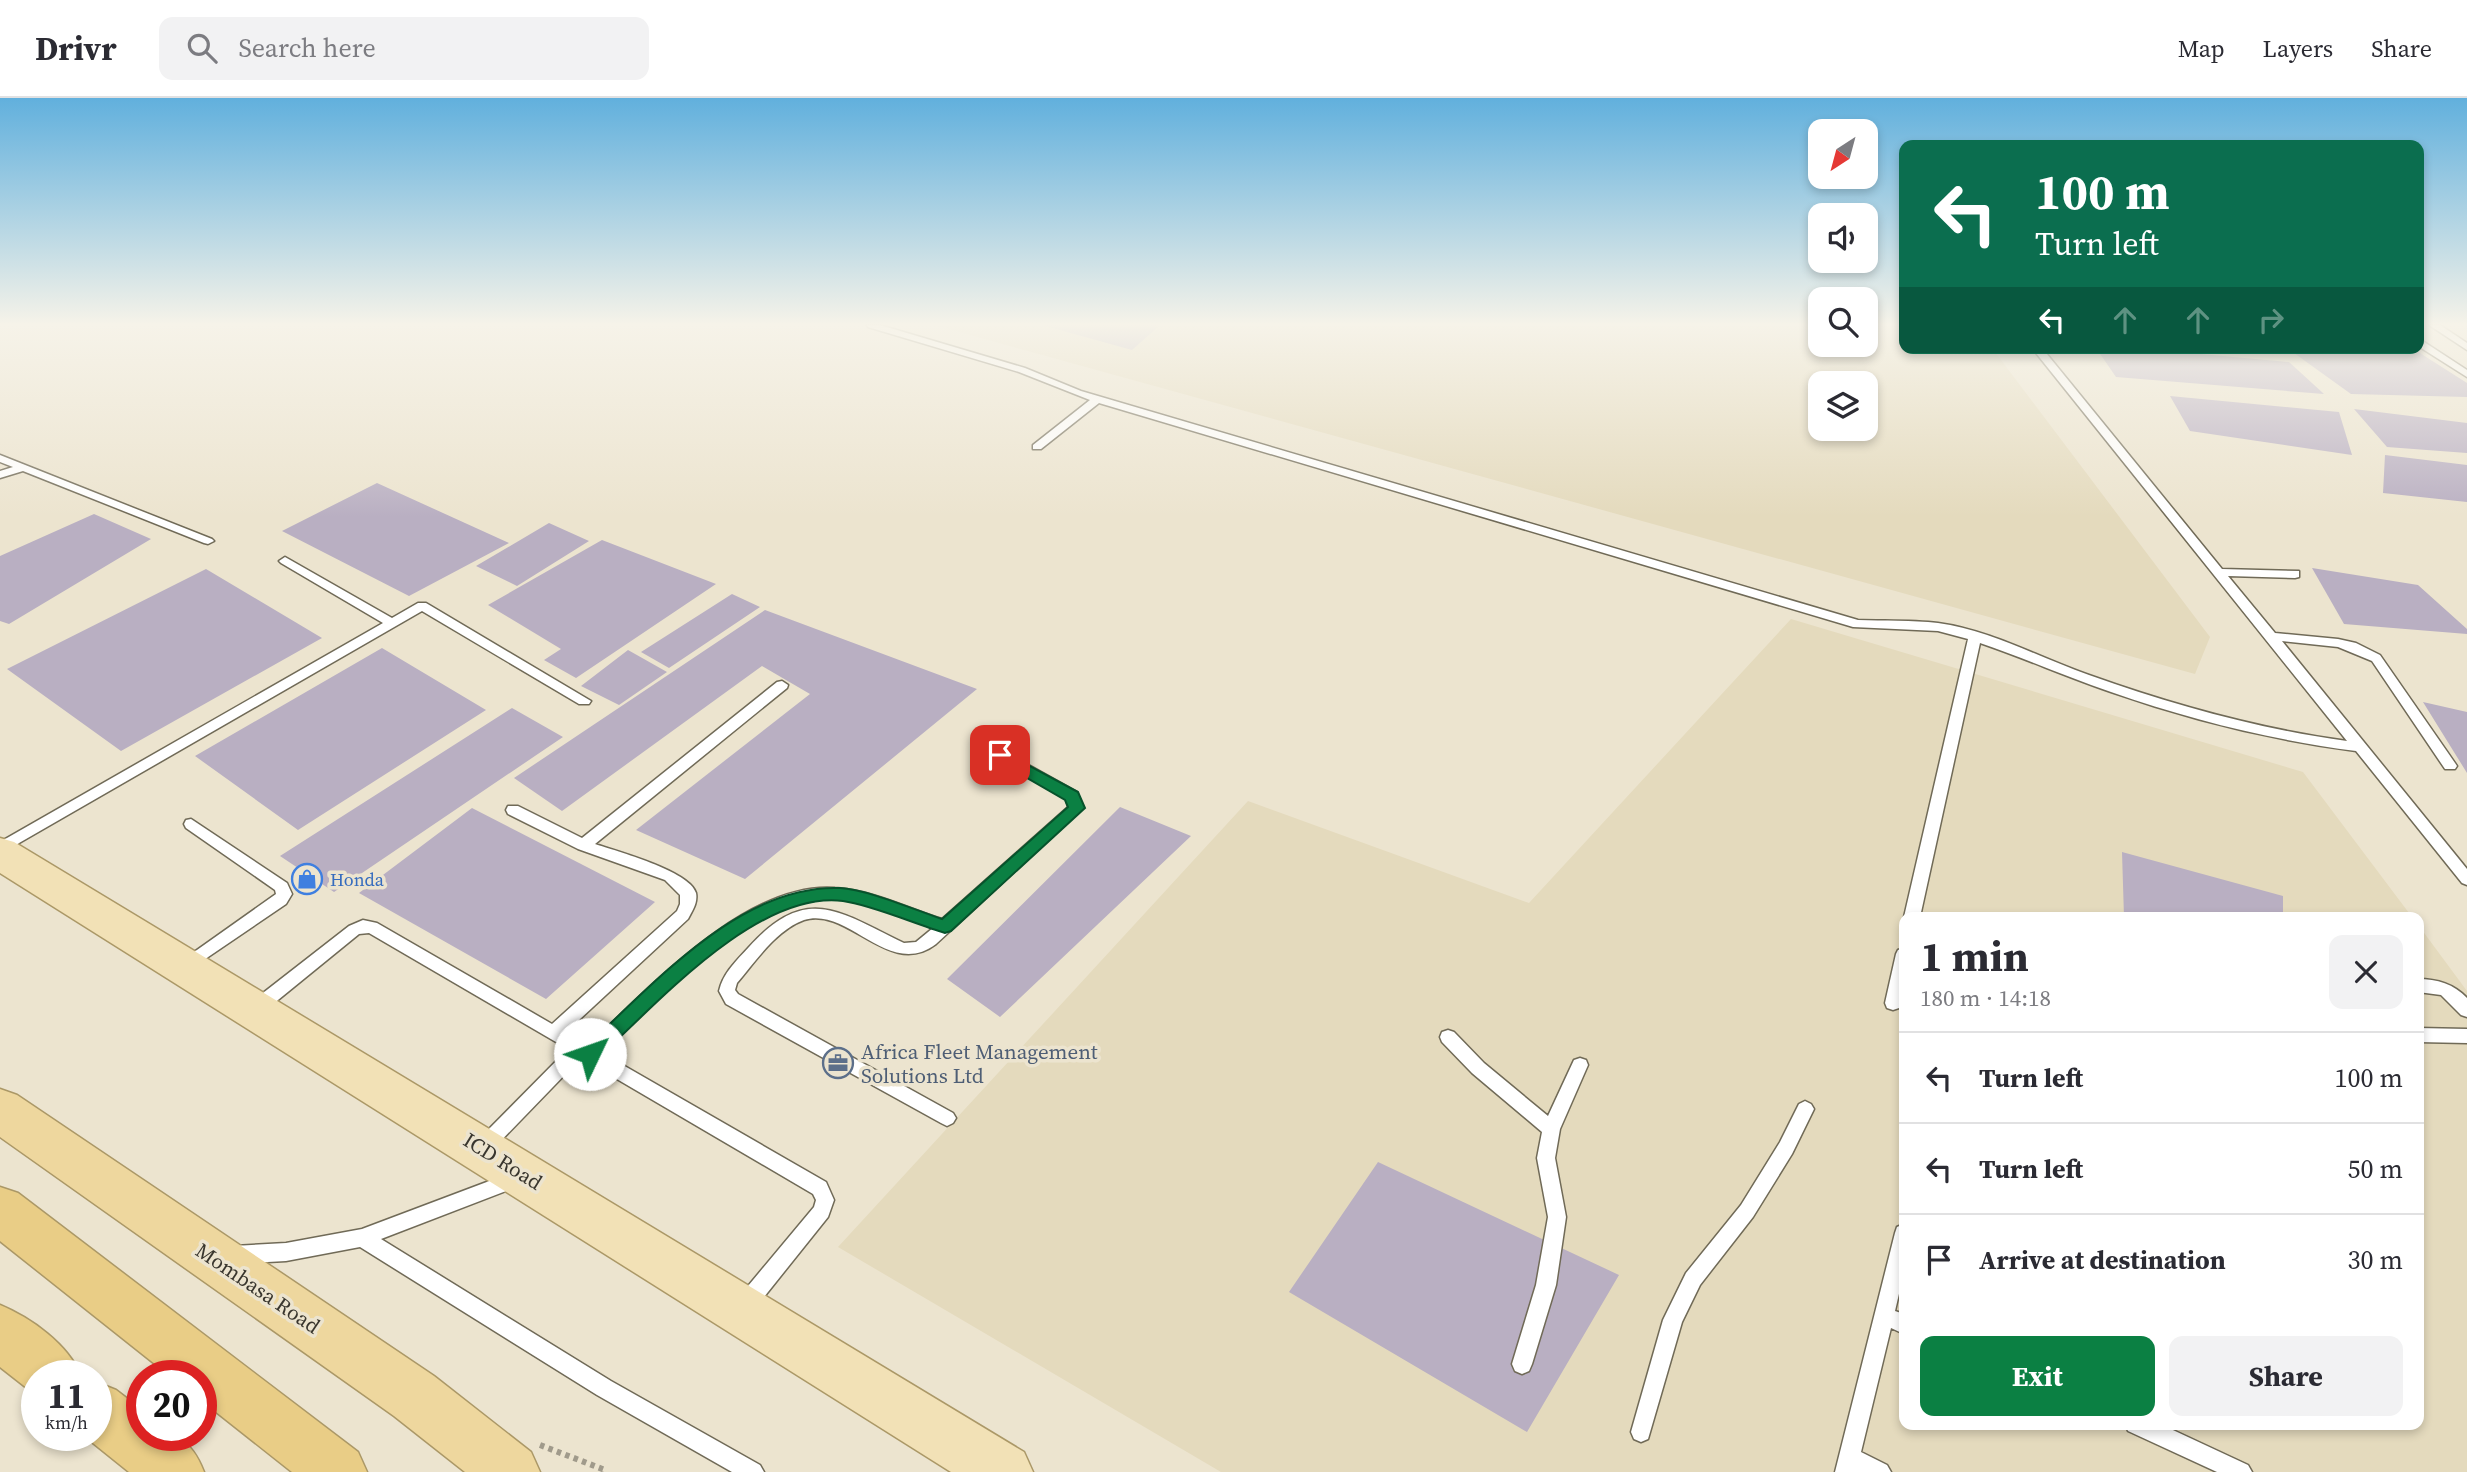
<!DOCTYPE html>
<meta charset="utf-8">
<style>
body{margin:0;font-family:"Source Serif 4",serif;background:#f2f2f3;color:#2b2b33;height:100vh;display:flex;flex-direction:column;font-size:26px;white-space:nowrap}
*{box-sizing:border-box;margin:0}
p{font-size:23px;color:#7c7c81}
.icon{flex:none;width:38px;height:38px;fill:none;stroke:currentColor;stroke-width:2;stroke-linecap:round;stroke-linejoin:round}
.map{position:relative;flex:1;overflow:hidden}
.details{position:absolute;left:1899px;top:814px;width:525px;height:518px;display:flex;flex-direction:column;background:#fff;border-radius:14px;box-shadow:0 4px 10px #0003}
.details>*{flex:none}
.guide{position:absolute;left:1899px;top:42px;width:525px;height:214px;border-radius:14px;box-shadow:0 4px 10px #0003;background:#0b6e4f;color:#fff;overflow:hidden}
.needle{width:46px;rotate:216deg}
.tools{position:absolute;left:1808px;top:21px;display:grid;gap:14px}
.tools a{display:grid;place-items:center;width:70px;height:70px;border-radius:14px;background:#fff;box-shadow:0 4px 10px #0003;font-size:35px}
.speed{position:absolute;left:21px;top:1262px;display:flex;gap:14px;font-size:35px;font-weight:700;text-align:center}
.speed>*{display:grid;place-content:center;width:91px;height:91px;border-radius:50%;background:#fff;box-shadow:0 4px 10px #0003;line-height:1}
.speed small{font-size:18px;font-weight:400}
.speed .limit{border:10px solid #d22;background:#fff;color:#111}
.pin{position:absolute;display:grid;place-items:center;width:60px;height:60px;color:#fff;margin:-30px;border-radius:14px;box-shadow:0 4px 10px #0006}
.me{position:absolute;width:77px;margin:-38px;rotate:48deg;stroke-linejoin:round;filter:drop-shadow(0 0 5px #0008)}
.turn{display:flex;align-items:center;gap:24px;height:147px;padding:0 21px;font-size:32px}
.turn .icon{width:91px;height:91px;stroke-width:2.5}
.turn b{display:block;font-size:49px;line-height:60px}
.lanes{display:flex;align-items:center;height:66px;padding:0 21px;background:#0003;justify-content:center;gap:35px;direction:ltr}
.lanes .off{opacity:.35}
.round{display:grid;place-items:center;flex:none;width:74px;height:74px;border-radius:14px;background:#f2f2f3}
.head{display:flex;align-items:center;justify-content:space-between;height:119px;padding:0 21px}
h1{font-size:42px;font-weight:700;line-height:52px}
.cta{display:flex;gap:14px;margin-top:auto;padding:14px 21px}
.cta a{flex:1;height:80px;border-radius:14px;background:#0b8043;color:#fff;font-size:28px;font-weight:700;line-height:80px;text-align:center}
.cta a+a{background:#f2f2f3;color:#2b2b33}
ul{padding:0;list-style:none}
li{display:flex;align-items:center;gap:21px;height:91px;padding:0 21px;border-top:2px solid #e1e1e2}
li div{flex:1}
li b{display:block;font-size:26px}
li em{font-style:normal}
header{display:flex;align-items:center;gap:42px;box-sizing:border-box;height:98px;padding:0 35px;background:#fff;border-bottom:2px solid #e1e1e2}
header strong{font-size:33px}
nav{display:flex;gap:38px;margin-inline-start:auto;font-size:24px}
.search{width:490px;height:63px;background:#f2f2f3;display:flex;align-items:center;gap:18px;box-sizing:border-box;padding:0 24px;border-radius:14px;color:#7c7c81;font-size:26px}
.map>svg:first-child{display:block}
.built{fill:#e4dabd;fill-rule:evenodd}
.building{fill:#b9afc2}
.lines{fill:none;stroke-linecap:round;stroke-linejoin:round}
.service-casing{stroke:#706a57;stroke-width:3}
.primary-casing{stroke:#ab9867;stroke-width:3}
.trunk-casing{stroke:#ab9867;stroke-width:3}
.motorway-casing{stroke:#ab9867;stroke-width:3}
.path{stroke:#a09a8b;stroke-width:6;stroke-dasharray:4.5 4.5;stroke-linecap:butt}
.service{fill:#fff;fill-rule:evenodd}
.primary{fill:#f2e1b6;fill-rule:evenodd}
.trunk{fill:#eed79e;fill-rule:evenodd}
.motorway{fill:#e9cd86;fill-rule:evenodd}
.route{fill:#0b8043;stroke:#07532c;stroke-width:2}
.labels{text-anchor:middle;dominant-baseline:central;stroke-width:7;stroke-linejoin:round;paint-order:stroke}
.shop-label{font-size:18px;fill:#366cbe;stroke:#ece4cf;text-anchor:start}
.near-service-label{font-size:21px;fill:#4e5e75;stroke:#ece4cf;text-anchor:start}
.near-street-label{font-size:21px;fill:#39362e;stroke:#ece4cf}
</style>
<header>
<strong>Drivr</strong>
<div class="search"><svg class="icon" aria-label="search" viewBox="0 0 24 24"><circle cx="10" cy="10" r="6"/><path d="M15 15l6 6"/></svg>Search here</div>
<nav><a>Map</a><a>Layers</a><a>Share</a></nav>
</header>
<div class="map">
<svg width="2467" height="1374" viewBox="0 0 2467 1374">
<rect width="100%" height="100%" fill="#ece4cf"/>
<path class="built" d="M934,227h886v20h46v-20h38v23h88l218,289 -15,37zM1820,285h46v46h-46z
M1791,521l512,153 109,145h-508v507h514l1,-498 48,65v481h-1246l-383,-225 410,-446 281,102z"/>
<path class="building" d="M1042,227h118l-28,25z
M2096,250h40l153,14 35,32 -208,-17z
M2287,250h125l55,35v14l-116,-3z
M2170,298l169,16 13,43 -162,-24z
M2354,311l113,14v30l-80,-6z
M2385,357l82,10v37l-84,-9z
M377,385l132,60 -100,53 -127,-65z
M94,416l57,25 -142,85 -9,-3v-65z
M549,425l40,18 -72,45 -41,-20z
M602,442l114,44 -140,94 -32,-18 17,-11 -73,-44z
M2312,470l106,17 49,44v5l-123,-10z
M206,471l116,69 -201,113 -114,-82z
M732,496l28,13 -91,61 -28,-16z
M765,512l212,79 -232,190 -109,-49 174,-136 -48,-28 -200,145 -48,-33z
M382,550l104,62 -188,120 -103,-74z
M628,552l39,22 -48,33 -38,-19z
M2423,604l44,10v61z
M512,610l51,29 -229,155 -54,-36z
M1120,709l71,29 -191,181 -53,-38z
M472,710l183,94 -109,97 -187,-106z
M2122,754l161,44v21h-159z
M1378,1064l241,113 -92,157 -238,-140z"/>
<g class="lines">
<g class="service-casing">
<path id="service" d="M867,227h13l145,43 56,23 777,229c26,1 54,0 80,3 52,7 102,35 151,52 84,30 170,54 258,66l-315,-393h10l180,221 77,2v6l-4,1 -67,-2 47,57 63,6 18,4 24,12 75,108 2,3 -2,3h-10l-73,-108 -34,-14 -56,-6 185,228v16l-5,-2 -106,-132c-84,-11 -165,-31 -245,-59 -44,-15 -87,-34 -131,-49l-60,274h-16l64,-278 -30,-8 -85,-4 -754,-224 -58,46h-8v-4l57,-45 -71,-28 -151,-45z
M2429,227h11l27,18v7z
M2418,240l49,32v7l-49,-31z
M0,357l212,84 2,2 -6,3 -4,-1 -181,-72 -23,7v-7l13,-4 -13,-5z
M285,459l107,61 26,-15h8l165,98 -2,3h-10l-157,-93 -422,243v-12l383,-219 -102,-60 -2,-2z
M782,583l6,4 -1,3 -192,156c21,7 95,27 101,49 2,10 -4,18 -8,26l-122,113 23,13c59,-56 158,-164 246,-157 37,2 72,20 107,31l126,-112 -2,-8 -71,-41 -2,-3 2,-3h10l72,40 6,16 -147,136c-47,36 -87,-38 -132,-24 -28,10 -49,42 -67,63l-2,7 3,4 215,119 3,5 -3,5 -6,3 -6,-3 -215,-119 -7,-13c4,-18 18,-31 30,-44 58,-64 90,-35 155,-4l12,-1 17,-14c-32,-11 -68,-30 -103,-29 -87,3 -168,97 -228,154l224,129 8,18 -6,17 -76,95 -7,2 -7,-2 -3,-7 3,-7 76,-91 2,-7 -3,-6 -232,-136 -92,95 -6,2 -6,-2 -3,-6 3,-6 91,-92 -199,-116 -10,1 -97,79 -6,2 -6,-2 -2,-5 2,-5 99,-77 14,-6 14,3 175,101 125,-113 3,-7v-9l-15,-15 -87,-31 -70,-35 -2,-4 2,-4h10l64,32 195,-156z
M191,721l96,64 5,11 -6,10 -100,68 -6,-2 -2,-4 2,-4 96,-68 -1,-4 -89,-62 -2,-4 2,-4z
M1904,850v42l-5,18 -6,2 -6,-2 -2,-5 11,-49 2,-4z
M2418,881c19,0 36,5 49,19v19l-6,-2 -20,-20 -23,-3z
M2418,930l49,1v14l-49,-1z
M1448,932l6,2 30,31 64,53 26,-56 6,-2 6,2 2,5 -28,64 -5,29 11,59 -10,68 -24,79 -3,7 -7,3 -7,-3 -3,-7 24,-79 12,-68 -11,-59 5,-26 -70,-59 -30,-31 -2,-5 2,-5z
M1805,1003l6,3 3,5 -22,45 -39,63 -53,68 -18,37 -34,117 -7,3 -7,-3 -3,-7 32,-112 23,-47 55,-68 39,-63 19,-38z
M513,1074l6,2 3,6 -3,6 -138,53 230,142 149,84 4,7h-32l-135,-77 -237,-148 -74,14 -52,3 -7,-3 -2,-6 2,-6 7,-3 52,-3 76,-14z
M1904,1126v48l-9,39 9,3v20l-13,-6 -30,124 26,13 4,7h-56l60,-239 2,-6z
M2125,1326h35l88,41 4,7h-35l-89,-41z"/>
</g>
<g class="primary-casing">
<path id="primary" d="M0,740l14,4 1010,610 9,20h-82l-951,-599z"/>
</g>
<g class="trunk-casing">
<path id="trunk" d="M0,991l17,6 417,281 97,76 9,20h-75l-71,-56 -394,-279z"/>
</g>
<g class="motorway-casing">
<path id="motorway" d="M0,1089l18,6 340,259 9,20h-75l-91,-72v-24h-31l-170,-135z
M0,1207c31,13 68,39 81,71h-44v20l-37,-29z
M96,1284l20,8 26,20v25c35,0 48,2 62,37h-75l-46,-37h13z"/>
</g>
<path class="path" d="M540,1347l65,25 -2,2"/>
<use href="#service" class="service"/>
<use href="#primary" class="primary"/>
<use href="#trunk" class="trunk"/>
<use href="#motorway" class="motorway"/>
</g>
<linearGradient id="sky" x2="0" y2="1"><stop stop-color="#61b0dd"/><stop offset="0.54" stop-color="#f6f3e9"/><stop offset="1" stop-color="#f6f3e9" stop-opacity="0"/></linearGradient>
<rect width="2467" height="419" fill="url(#sky)"/>
<path class="route" d="M1000,652l78,42 7,16 -134,123 -6,2c-30,-9 -73,-28 -102,-32 -86,-11 -188,105 -246,158h-13l-3,-5 3,-6c69,-62 155,-164 256,-160 26,1 75,22 102,31l126,-112 -3,-7 -71,-41 -2,-4z"/>
<defs>
<g id="shop-ring" transform="scale(1.575)"><circle r="9.5" fill="#ece4cf" stroke="#3f7fe0" stroke-width="1.5"/><path d="M-5-2.5h2.3a2.7 3.5 0 0 1 5.4 0H5L5.5 6h-11ZM-1.5-2.5h3a1.5 2.3 0 0 0-3 0Z" fill="#3f7fe0"/></g>
<g id="office-ring" transform="scale(1.575)"><circle r="9.5" fill="#ece4cf" stroke="#5c6f8a" stroke-width="1.5"/><path d="M-6-3h4V-5.5h4V-3h4V5H-6ZM-1-4.5V-3h2v-1.5ZM-6 0V1H6V0Z" fill="#5c6f8a"/></g>
</defs>
<g fill-rule="evenodd">
<use href="#shop-ring" x="307" y="781"/>
<use href="#office-ring" x="838" y="965"/>
</g>
<g class="labels">
<g class="shop-label">
<text x="330" y="781">Honda</text>
</g>
<g class="near-service-label">
<text x="861" y="953">Africa Fleet Management<tspan x="861" dy="24">Solutions Ltd</tspan></text>
</g>
<g class="near-street-label">
<text transform="translate(503 1063) rotate(32)">ICD Road</text>
<text transform="translate(258 1190) rotate(34)">Mombasa Road</text>
</g>
</g>
</svg>
<div class="tools">
<a><svg class="needle" viewBox="-14 -14 28 28"><path d="M0-13l5 13h-10z" fill="#e53935"/><path d="M0 13l5-13h-10z" fill="#7c7c81"/></svg></a>
<a><svg class="icon" aria-label="sound" viewBox="0 0 24 24"><path d="M4 9h4l5-4v14l-5-4H4zM17 9q2 3 0 6"/></svg></a>
<a><svg class="icon" aria-label="search" viewBox="0 0 24 24"><circle cx="10" cy="10" r="6"/><path d="M15 15l6 6"/></svg></a>
<a><svg class="icon" aria-label="layers" viewBox="0 0 24 24"><path d="M12 4l9 5-9 5-9-5zM3 14l9 5 9-5"/></svg></a>
</div>
<div class="speed"><div>11<small>km/h</small></div><div class="limit">20</div></div>
<div class="pin" style="left:1000px;top:657px;background:#d93025"><svg class="icon" aria-label="arrive" viewBox="0 0 24 24"><path d="M6 21V4h12l-3 4 3 4H6"/></svg></div>
<svg class="me" style="left:590px;top:956px" viewBox="-20 -20 40 40"><circle r="19" fill="#fff"/><path d="M0-13L10 11 0 6-10 11z" fill="#0b8043"/></svg>
<div class="guide">
<div class="turn"><svg class="icon" aria-label="left" viewBox="0 0 24 24"><path d="M17 20v-9H6M10 6l-5 5 5 5"/></svg><div><b>100 m</b>Turn left</div></div>
<div class="lanes"><svg class="icon" aria-label="left" viewBox="0 0 24 24"><path d="M17 20v-9H6M10 6l-5 5 5 5"/></svg><svg class="icon off" aria-label="ahead" viewBox="0 0 24 24"><path d="M12 20V5M6 11l6-6 6 6"/></svg><svg class="icon off" aria-label="ahead" viewBox="0 0 24 24"><path d="M12 20V5M6 11l6-6 6 6"/></svg><svg class="icon off" aria-label="right" viewBox="0 0 24 24"><path d="M7 20v-9h11M14 6l5 5-5 5"/></svg></div>
</div>
<section class="details">
<div class="head"><div><h1>1 min</h1><p>180 m · 14:18</p></div><a class="round"><svg class="icon" aria-label="close" viewBox="0 0 24 24"><path d="M6 6l12 12M18 6L6 18"/></svg></a></div>
<ul>
<li><svg class="icon" aria-label="left" viewBox="0 0 24 24"><path d="M17 20v-9H6M10 6l-5 5 5 5"/></svg><div><b>Turn left</b></div><em>100 m</em></li>
<li><svg class="icon" aria-label="left" viewBox="0 0 24 24"><path d="M17 20v-9H6M10 6l-5 5 5 5"/></svg><div><b>Turn left</b></div><em>50 m</em></li>
<li><svg class="icon" aria-label="arrive" viewBox="0 0 24 24"><path d="M6 21V4h12l-3 4 3 4H6"/></svg><div><b>Arrive at destination</b></div><em>30 m</em></li>
</ul>
<div class="cta"><a>Exit</a><a>Share</a></div>
</section>
</div>
